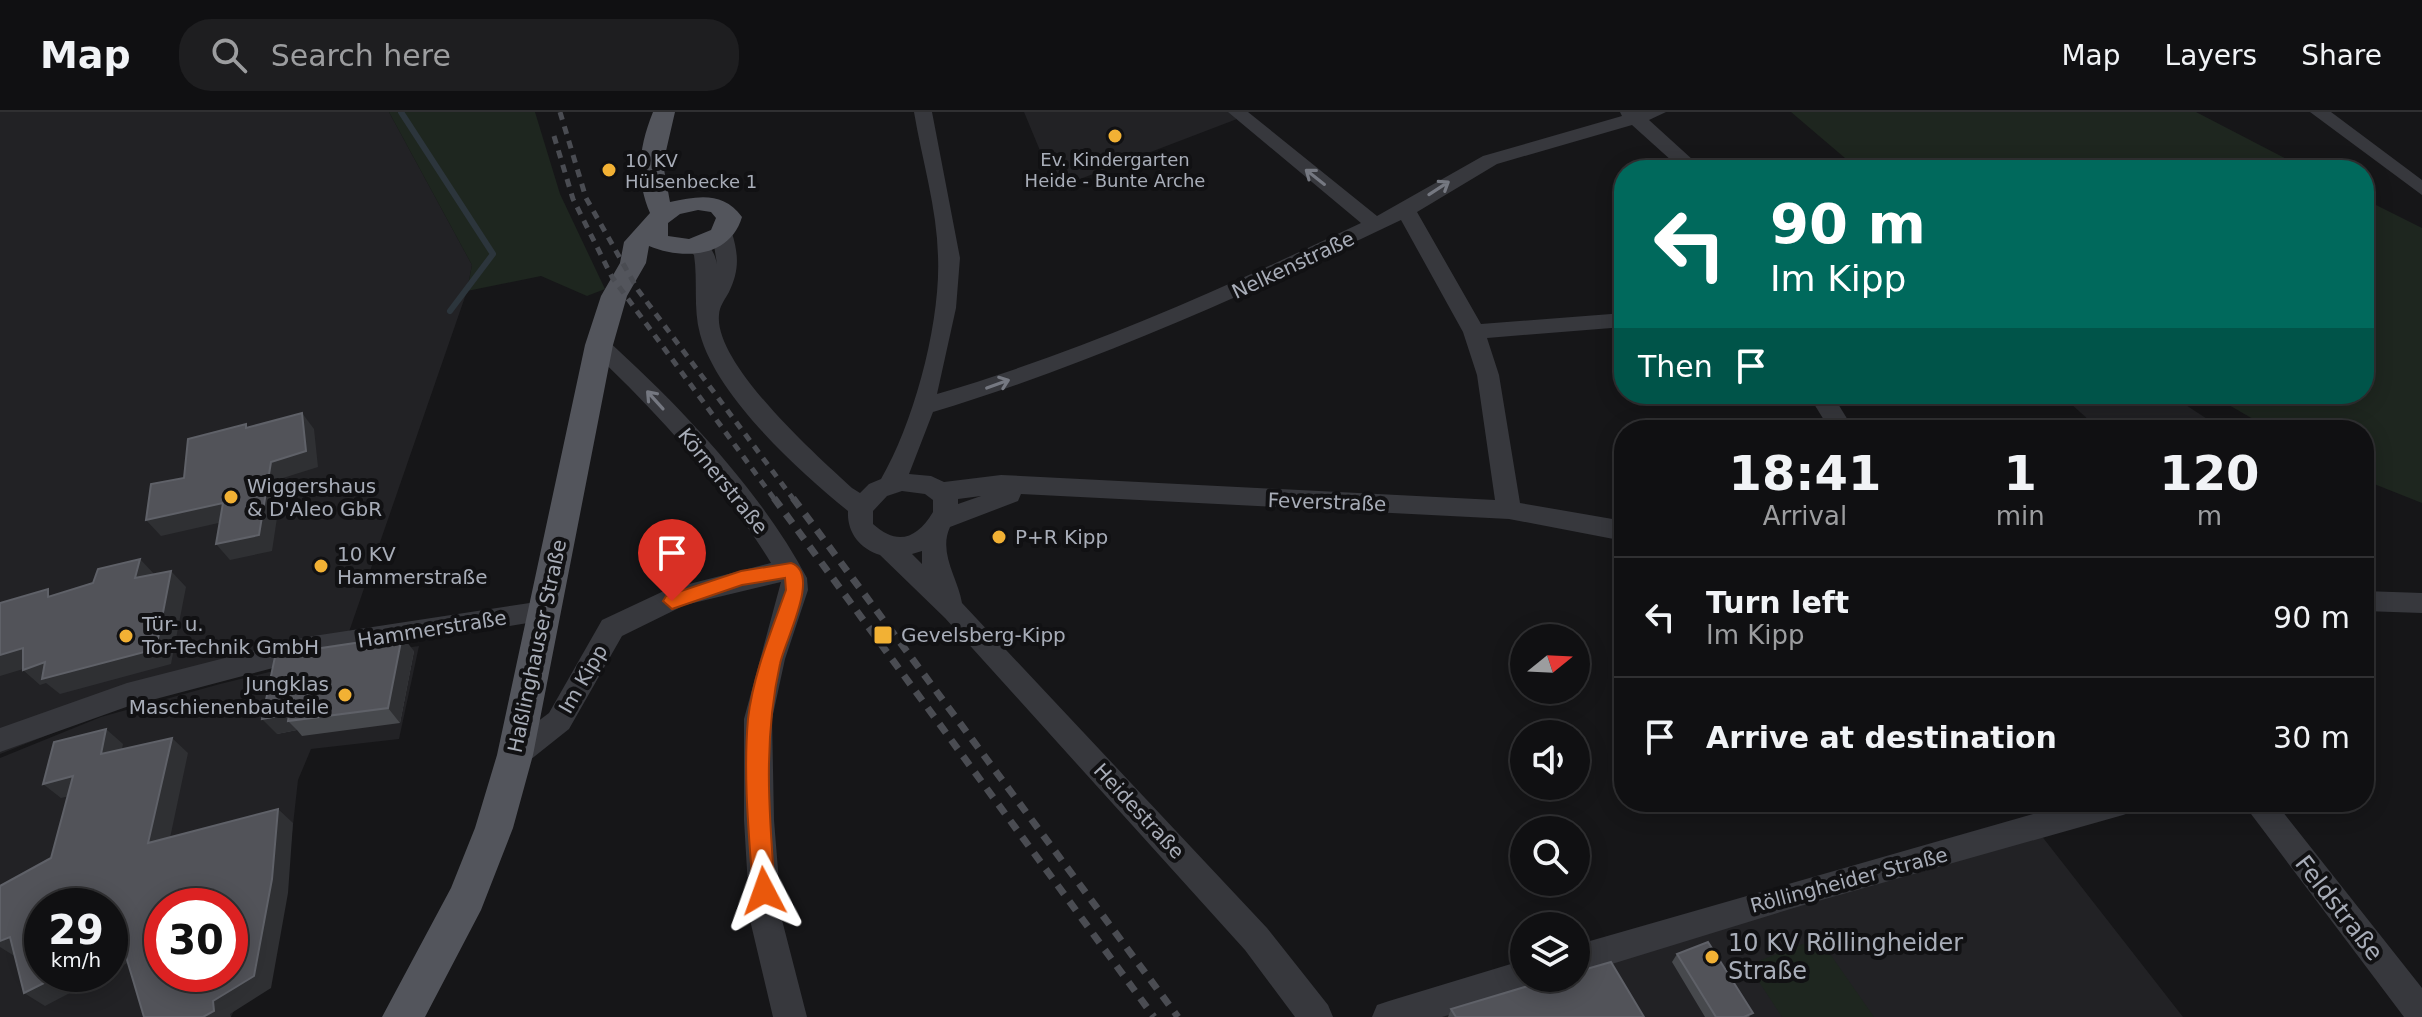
<!DOCTYPE html>
<meta charset="utf-8">
<style>
body{margin:0;font-family:"DejaVu Sans",sans-serif;background:#1e1e20;color:#f1f3f6;height:100vh;display:flex;flex-direction:column;font-size:30px;white-space:nowrap}
*{box-sizing:border-box;margin:0}
p{font-size:26px;color:#9c9d9f}
.icon{flex:none;width:44px;height:44px;fill:none;stroke:currentColor;stroke-width:2;stroke-linecap:round;stroke-linejoin:round}
.map{position:relative;flex:1;overflow:hidden}
.sheet{position:absolute;left:1614px;top:308px;width:760px;height:392px;display:flex;flex-direction:column;background:#101012;border-radius:32px;box-shadow:0 4px 20px #0003,0 0 0 2px #303032}
.sheet>*{flex:none}
.top-card{position:absolute;left:1614px;top:48px;width:760px;height:244px;border-radius:32px;box-shadow:0 4px 20px #0003,0 0 0 2px #303032;background:#00695c;color:#fff;overflow:hidden}
.needle{width:52px;rotate:72deg}
.buttons{position:absolute;left:1510px;top:512px;display:grid;gap:16px}
.buttons a{display:grid;place-items:center;width:80px;height:80px;border-radius:50%;background:#101012;box-shadow:0 4px 20px #0003,0 0 0 2px #303032;font-size:40px}
.speed{position:absolute;left:24px;top:776px;display:flex;gap:16px;font-size:40px;font-weight:700;text-align:center}
.speed>*{display:grid;place-content:center;width:104px;height:104px;border-radius:50%;background:#101012;box-shadow:0 4px 20px #0003,0 0 0 2px #303032;line-height:1}
.speed small{font-size:20px;font-weight:400}
.speed .limit{border:12px solid #d22;background:#fff;color:#111}
.pin{position:absolute;display:grid;place-items:center;width:68px;height:68px;color:#fff;margin:-82px -34px;border-radius:50% 50% 50% 0;rotate:-45deg;box-shadow:0 0 8px #0007}
.pin .icon{rotate:45deg}
.me{position:absolute;width:88px;margin:-44px;rotate:356deg;stroke-linejoin:round;filter:drop-shadow(0 0 6px #0008)}
.turn{display:flex;align-items:center;gap:28px;height:168px;padding:0 24px;font-size:36px}
.turn .icon{width:104px;height:104px;stroke-width:2.5}
.turn b{display:block;font-size:56px;line-height:68px}
.then{display:flex;align-items:center;height:76px;padding:0 24px;background:#0003;gap:16px;font-size:30px}
.eta{display:flex;justify-content:space-evenly;align-items:center;height:136px;text-align:center}
.eta b{font-size:48px;font-weight:700;line-height:56px}
ul{padding:0;list-style:none}
li{display:flex;align-items:center;gap:24px;height:120px;padding:0 24px;border-top:2px solid #303032}
li div{flex:1}
li b{display:block;font-size:30px}
li em{font-style:normal}
header{display:flex;align-items:center;gap:48px;box-sizing:border-box;height:112px;padding:0 40px;background:#101012;border-bottom:2px solid #303032}
header strong{font-size:38px}
nav{display:flex;gap:44px;margin-inline-start:auto;font-size:28px}
.search{width:560px;height:72px;background:#1e1e20;display:flex;align-items:center;gap:20px;box-sizing:border-box;padding:0 28px;border-radius:32px;color:#9c9d9f;font-size:30px}
.map>svg:first-child{display:block}
.built{fill:#222225;fill-rule:evenodd}
.green{fill:#1e261f}
.lines{fill:none;stroke-linecap:round;stroke-linejoin:round}
.stream{stroke:#2c353c;stroke-width:6}
.minor{fill:#37383d;fill-rule:evenodd}
.major{fill:#53555c;fill-rule:evenodd}
.rail-far1{stroke:#4a4c52;stroke-width:5;stroke-dasharray:8 7;stroke-linecap:butt}
.rail{stroke:#4a4c52;stroke-width:7;stroke-dasharray:11 9;stroke-linecap:butt}
.wall{fill:#47494d}
.shaded-wall{fill:#2f3033}
.building{fill:#525359;stroke:#5f6168;stroke-width:2;fill-rule:evenodd}
.oneway{stroke:#757881}
.route{fill:#ea580c;stroke:#983908;stroke-width:2}
.poi-dot{fill:#f2b134;stroke:#111113;stroke-width:3}
.labels{text-anchor:middle;dominant-baseline:central;stroke-width:8;stroke-linejoin:round;paint-order:stroke}
.far-poi-label{font-size:18px;fill:#a8adb8;stroke:#111113}
.street-label{font-size:20px;fill:#a8adb8;stroke:#111113}
.poi-label{font-size:20px;fill:#a8adb8;stroke:#111113;text-anchor:start}
.near-street-label{font-size:24px;fill:#a8adb8;stroke:#111113}
.near-poi-label{font-size:24px;fill:#a8adb8;stroke:#111113;text-anchor:start}
</style>
<header>
<strong>Map</strong>
<div class="search"><svg class="icon" aria-label="search" viewBox="0 0 24 24"><circle cx="10" cy="10" r="6"/><path d="M15 15l6 6"/></svg>Search here</div>
<nav><a>Map</a><a>Layers</a><a>Share</a></nav>
</header>
<div class="map">
<svg width="2422" height="905" viewBox="0 0 2422 905">
<rect width="100%" height="100%" fill="#161618"/>
<path class="built" d="M0,0h389l83,153 -5,26 -125,361 -157,35 -64,19 -121,48z
M1024,0h205l8,7 -170,65 -26,-31z
M2060,282h109l55,36h-124z
M419,534l-20,93 -88,10 -13,31 -14,126 -53,111h-231v-259l101,-41 119,-33 94,-23zM42,794h68v68h-68zM162,794h68v68h-68z
M2037,718l146,187h-794l135,-39h52v-18z"/>
<path class="green" d="M389,0h146l25,82 45,95 -18,7 -46,-20 -74,15 5,-26z
M1791,0h405l112,58h-449z
M2364,87l58,29v275l-58,-23v-50h-92l-62,-36h154z
M1819,826l55,79h-92l-34,-52z"/>
<g class="lines">
<path class="stream" d="M401,0l92,142 -43,57"/>
<path class="minor" d="M914,0h18l28,146 -4,50 -19,86c147,-43 287,-106 424,-171l-133,-111h20l129,104 106,-60 139,-40 -2,-4h46l-17,8 55,50h-22l-50,-45 -135,39 -80,48 64,112 143,-11v14l-137,11 12,37 21,128 104,18v20l-115,-22 -488,-25 -3,7 -68,26c-12,26 8,51 12,76l305,325 61,77 5,12h-38l-50,-67 -300,-332 -65,-63c-21,-7 -33,-23 -32,-44 -49,-40 -131,-114 -148,-177 -7,-26 -2,-53 -6,-79l-9,-9 10,-6c14,3 19,10 22,24l-5,-31 10,-6 10,6c7,23 7,38 -3,59 -4,7 -10,15 -10,23 -5,49 98,141 133,173l8,5 9,-9 12,-5c33,-56 60,-157 57,-223 -1,-48 -16,-96 -24,-144zM1401,108l62,112 14,43 18,125 -494,-25 -57,7 -13,-6 -22,-2 24,-62c162,-49 316,-119 468,-192zM902,379l23,3 8,6v12c-16,27 -36,34 -60,12v-13l14,-15zM981,384l-23,8v-5zM922,439v13l-10,-10z
M2310,0h21l91,68v15z
M599,226l8,2c75,68 153,150 200,238l1,12 -23,69 -13,60 2,101 8,100 25,97h-34l-23,-97 -6,-100v-101l37,-137 -96,23 -63,31 -53,93 -44,35 -10,3 -10,-3 -5,-9 5,-9 44,-33 53,-93 64,-30 105,-27c-48,-78 -113,-150 -180,-213l-3,-5 3,-5z
M1808,282h24l22,36h-24z
M2364,479l58,2v20l-58,-2z
M543,489l9,4 4,7 -4,7 -245,40 -178,47 -129,46v-24l127,-45 180,-46z
M2075,690h63l-4,9 -11,4 -326,92 -221,68v-30z
M2242,690h33l147,186v29h-18z
M1524,848v18h15l-3,9 -12,5 -82,25h-70l5,-12 12,-4z"/>
<path class="major" d="M653,0h22l-12,52 7,38c28,-6 53,-11 72,15 -12,41 -59,43 -93,29l-3,17 -19,33 -14,49 -80,410 -20,73 -32,82 -56,107h-43l69,-129 24,-60 22,-73 88,-410 16,-49 19,-33 4,-21 26,-29c-15,-35 -11,-66 3,-101zM698,98l13,2 5,6 -5,12 -22,9 -21,-3v-13l12,-9z"/>
<path class="rail-far1" d="M560,0l26,86 52,92 156,210
M554,24l19,63 39,78 163,223"/>
<path class="rail" d="M774,386l380,519
M793,386l385,519"/>
</g>
<path class="wall" d="M304,538l110,1 -14,72 -98,13 -5,-6 -20,4z
M1677,842l73,63h-45l-33,-55z
M1451,897l193,8h-196z"/>
<path class="shaded-wall" d="M302,301l12,16 4,38 -35,11 -11,73 -42,9 -14,-16z
M223,391l13,16 -75,17 -15,-16z
M140,447l15,16 -20,3z
M171,459l15,16 -15,77 -111,30 -14,-11 -6,2 -17,-15 22,-8z
M402,524l12,15 -14,72 -12,-15z
M23,536l17,16 -40,12v-21z
M289,602l-1,7 9,9 -20,4 -15,-15z
M106,617l17,15 -5,25 -17,-15z
M172,626l16,15 -22,104 -18,-14z
M73,664l18,15 -30,7 -18,-14z
M278,697l15,14 -5,70 -17,95 -41,26 1,3h-28l10,-16z
M10,825l6,20 -16,-10v-6z
M122,831l19,13 -31,16v-23z
M62,862h44l-61,32 -21,-13z"/>
<path class="building" d="M302,301l4,38 -35,11 -12,73 -43,9 7,-41 -77,17 5,-36 33,-6 4,-39 58,-15v4z
M140,447l-5,19 36,-7 -15,78 -114,30 3,-17 -22,8v-22l-23,7v-52l48,-14v8l45,-14 5,-14z
M402,524l-14,72 -100,13 1,-7 -27,5 14,-67 25,-6v5z
M106,617l-5,25 71,-16 -24,105 130,-34 -6,70 -18,97 -41,25 1,10 -11,6h-59l-22,-74 -12,6v-43h-68v68h20l-38,19 -14,-56 -10,4v-55l51,-28 22,-82 -30,8 11,-42zM162,794h68v68h-68z
M1708,830l45,71 -9,4h-28l-39,-63z
M1611,850l33,55h-188l-5,-8 104,-31h21v-6z"/>
<defs><path id="oneway-shaft" d="M-6 0H5M1.5-3L5.5 0L1.5 3" fill="none" stroke-width="1.6" stroke-linecap="round" stroke-linejoin="round" transform="scale(2)"/></defs>
<g class="oneway">
<use href="#oneway-shaft" transform="translate(1315 65) rotate(-142)"/>
<use href="#oneway-shaft" transform="translate(1439 76) rotate(-33)"/>
<use href="#oneway-shaft" transform="translate(998 272) rotate(-20)"/>
<use href="#oneway-shaft" transform="translate(655 288) rotate(-132)"/>
</g>
<path class="route" d="M791,451c31,10 -7,79 -11,101 -17,76 -11,150 -5,227l-3,8 -8,3 -7,-3 -4,-8c-4,-56 -10,-115 -5,-172 5,-44 23,-87 38,-129l-1,-12 -43,7 -70,24 -9,-8 3,-5 75,-25z"/>
<g class="poi-dot">
<circle cx="1115" cy="24" r="8"/>
<circle cx="609" cy="58" r="8"/>
<circle cx="231" cy="385" r="8"/>
<circle cx="999" cy="425" r="8"/>
<circle cx="321" cy="454" r="8"/>
<rect x="873" y="513" width="20" height="20" rx="4"/>
<circle cx="126" cy="524" r="8"/>
<circle cx="345" cy="583" r="8"/>
<circle cx="1712" cy="845" r="8"/>
</g>
<g class="labels">
<g class="far-poi-label">
<text x="1115" y="47">Ev. Kindergarten<tspan x="1115" dy="21">Heide - Bunte Arche</tspan></text>
<text x="625" y="48" text-anchor="start">10 KV<tspan x="625" dy="21">Hülsenbecke 1</tspan></text>
</g>
<g class="street-label">
<text transform="translate(1293 153) rotate(-25)">Nelkenstraße</text>
<text transform="translate(723 369) rotate(51)">Körnerstraße</text>
<text transform="translate(1327 390) rotate(2)">Feverstraße</text>
<text transform="translate(432 517) rotate(-9)">Hammerstraße</text>
<text transform="translate(537 534) rotate(-78)">Haßlinghauser Straße</text>
<text transform="translate(583 567) rotate(-60)">Im Kipp</text>
<text transform="translate(1139 699) rotate(47)">Heidestraße</text>
<text transform="translate(1849 768) rotate(-15)">Röllingheider Straße</text>
</g>
<g class="poi-label">
<text x="247" y="374">Wiggershaus<tspan x="247" dy="23">&amp; D'Aleo GbR</tspan></text>
<text x="1015" y="425">P+R Kipp</text>
<text x="337" y="442">10 KV<tspan x="337" dy="23">Hammerstraße</tspan></text>
<text x="142" y="512">Tür- u.<tspan x="142" dy="23">Tor-Technik GmbH</tspan></text>
<text x="901" y="523">Gevelsberg-Kipp</text>
<text x="329" y="572" text-anchor="end">Jungklas<tspan x="329" dy="23">Maschienenbauteile</tspan></text>
</g>
<g class="near-street-label">
<text transform="translate(2339 796) rotate(52)">Feldstraße</text>
</g>
<g class="near-poi-label">
<text x="1728" y="831">10 KV Röllingheider<tspan x="1728" dy="28">Straße</tspan></text>
</g>
</g>
</svg>
<div class="buttons">
<a><svg class="needle" viewBox="-14 -14 28 28"><path d="M0-13l5 13h-10z" fill="#e53935"/><path d="M0 13l5-13h-10z" fill="#9c9d9f"/></svg></a>
<a><svg class="icon" aria-label="sound" viewBox="0 0 24 24"><path d="M4 9h4l5-4v14l-5-4H4zM17 9q2 3 0 6"/></svg></a>
<a><svg class="icon" aria-label="search" viewBox="0 0 24 24"><circle cx="10" cy="10" r="6"/><path d="M15 15l6 6"/></svg></a>
<a><svg class="icon" aria-label="layers" viewBox="0 0 24 24"><path d="M12 4l9 5-9 5-9-5zM3 14l9 5 9-5"/></svg></a>
</div>
<div class="speed"><div>29<small>km/h</small></div><div class="limit">30</div></div>
<div class="pin" style="left:672px;top:489px;background:#d93025"><svg class="icon" aria-label="arrive" viewBox="0 0 24 24"><path d="M6 21V4h12l-3 4 3 4H6"/></svg></div>
<svg class="me" style="left:764px;top:779px" viewBox="-20 -20 40 40"><path d="M0-17L14 15 0 8-14 15z" fill="#ea580c" stroke="#fff" stroke-width="4"/></svg>
<div class="top-card">
<div class="turn"><svg class="icon" aria-label="left" viewBox="0 0 24 24"><path d="M17 20v-9H6M10 6l-5 5 5 5"/></svg><div><b>90 m</b>Im Kipp</div></div>
<div class="then">Then<svg class="icon" aria-label="arrive" viewBox="0 0 24 24"><path d="M6 21V4h12l-3 4 3 4H6"/></svg></div>
</div>
<section class="sheet">
<div class="eta">
<div><b>18:41</b><p>Arrival</p></div>
<div><b>1</b><p>min</p></div>
<div><b>120</b><p>m</p></div>
</div>
<ul>
<li><svg class="icon" aria-label="left" viewBox="0 0 24 24"><path d="M17 20v-9H6M10 6l-5 5 5 5"/></svg><div><b>Turn left</b><p>Im Kipp</p></div><em>90 m</em></li>
<li><svg class="icon" aria-label="arrive" viewBox="0 0 24 24"><path d="M6 21V4h12l-3 4 3 4H6"/></svg><div><b>Arrive at destination</b></div><em>30 m</em></li>
</ul>
</section>
</div>
